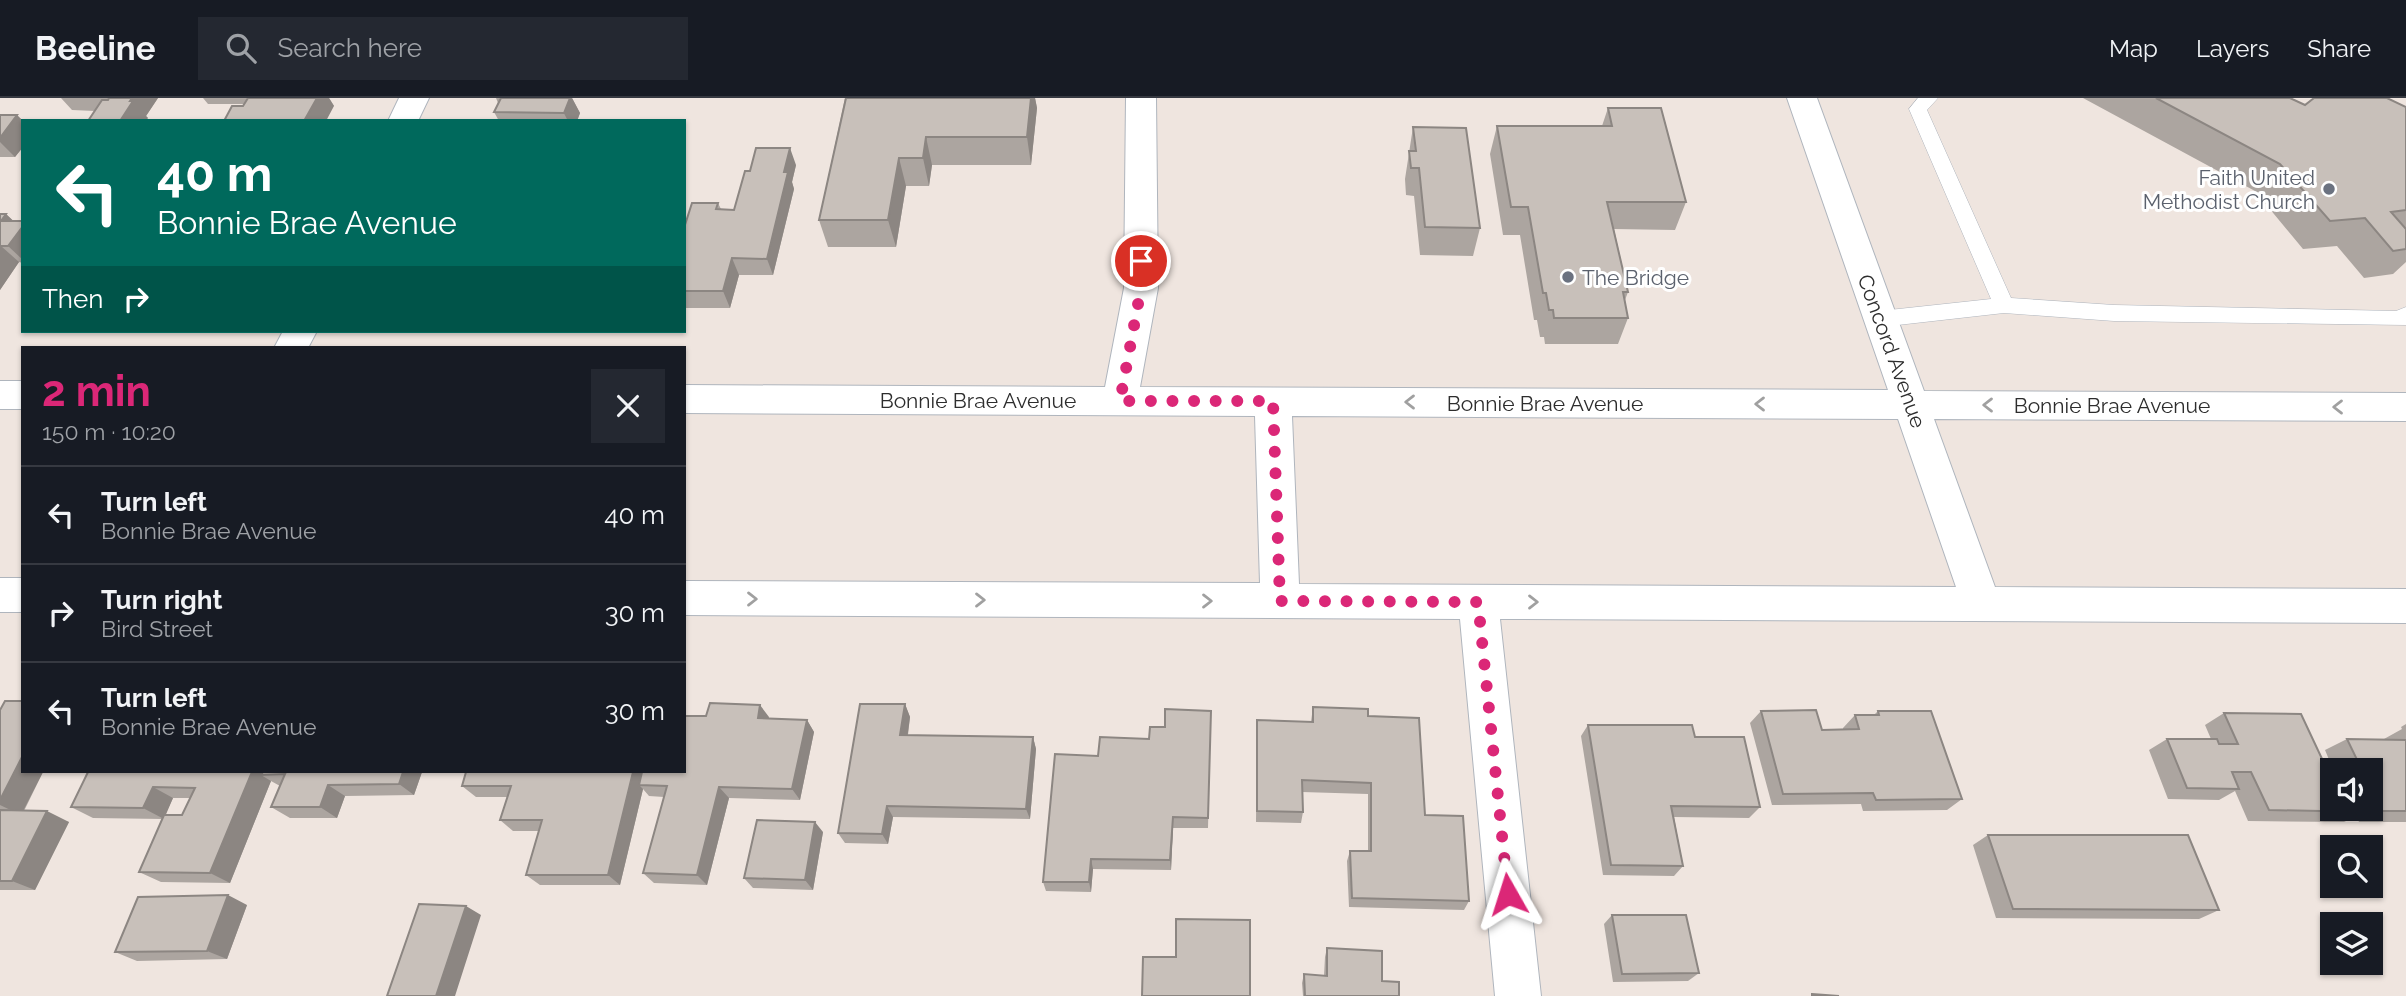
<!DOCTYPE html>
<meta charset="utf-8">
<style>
body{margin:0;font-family:Raleway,sans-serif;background:#242831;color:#f1f3f6;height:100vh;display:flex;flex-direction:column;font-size:26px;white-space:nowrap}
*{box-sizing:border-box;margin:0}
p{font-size:23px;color:#9ea1a6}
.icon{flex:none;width:38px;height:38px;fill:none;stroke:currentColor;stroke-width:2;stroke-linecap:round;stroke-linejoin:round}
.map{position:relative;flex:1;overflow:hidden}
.sheet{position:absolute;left:21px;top:248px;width:665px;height:427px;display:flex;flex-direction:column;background:#171b24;border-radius:0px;box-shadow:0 2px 5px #0004}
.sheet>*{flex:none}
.guide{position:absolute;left:21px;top:21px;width:665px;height:214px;border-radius:0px;box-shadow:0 2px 5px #0004;background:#00695c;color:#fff;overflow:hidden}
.tools{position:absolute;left:2320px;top:660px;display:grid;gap:14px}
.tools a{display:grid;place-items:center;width:63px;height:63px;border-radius:0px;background:#171b24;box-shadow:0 2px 5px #0004;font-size:35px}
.pin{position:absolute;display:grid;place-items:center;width:60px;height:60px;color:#fff;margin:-30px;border:4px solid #fff;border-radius:50%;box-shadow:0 2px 7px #0007}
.me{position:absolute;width:77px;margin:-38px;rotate:354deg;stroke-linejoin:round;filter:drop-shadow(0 0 5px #0008)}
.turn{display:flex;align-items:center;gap:24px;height:147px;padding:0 21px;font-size:32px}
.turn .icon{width:91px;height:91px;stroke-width:2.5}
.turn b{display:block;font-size:49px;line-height:60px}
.then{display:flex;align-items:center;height:66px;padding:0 21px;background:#0003;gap:14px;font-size:26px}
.round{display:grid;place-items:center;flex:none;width:74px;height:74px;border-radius:0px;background:#242831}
.overview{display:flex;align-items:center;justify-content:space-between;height:119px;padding:0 21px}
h1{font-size:42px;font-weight:700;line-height:52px;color:#db2777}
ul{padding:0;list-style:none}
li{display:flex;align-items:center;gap:21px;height:98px;padding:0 21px;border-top:2px solid #363941}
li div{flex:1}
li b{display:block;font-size:26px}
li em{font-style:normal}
header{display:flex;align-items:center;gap:42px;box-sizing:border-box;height:98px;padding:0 35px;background:#171b24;border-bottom:2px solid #363941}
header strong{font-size:33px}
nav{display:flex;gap:38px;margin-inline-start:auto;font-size:24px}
.search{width:490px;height:63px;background:#242831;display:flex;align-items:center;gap:18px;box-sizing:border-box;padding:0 24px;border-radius:0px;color:#9ea1a6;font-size:26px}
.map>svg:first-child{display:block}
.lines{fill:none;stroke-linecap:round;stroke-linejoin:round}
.lane-casing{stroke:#afb5bd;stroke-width:1}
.street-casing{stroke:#afb5bd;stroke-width:2}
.lane{fill:#fff;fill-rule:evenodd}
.street{fill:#fff;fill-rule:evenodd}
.wall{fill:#aca5a0;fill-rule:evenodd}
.shaded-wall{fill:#8c8682}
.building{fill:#c8c0ba;stroke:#8c8682;stroke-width:2}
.oneway{stroke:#a0a0a0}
.route{stroke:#db2777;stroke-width:12;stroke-dasharray:0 21.6}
.worship-dot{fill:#6b7280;stroke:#fff;stroke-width:2.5}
.labels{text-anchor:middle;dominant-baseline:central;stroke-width:6;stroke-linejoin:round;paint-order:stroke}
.worship-label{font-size:21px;fill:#5b616d;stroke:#fff;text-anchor:end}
.street-label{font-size:21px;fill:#2d2d2d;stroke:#fff}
</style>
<header>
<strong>Beeline</strong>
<div class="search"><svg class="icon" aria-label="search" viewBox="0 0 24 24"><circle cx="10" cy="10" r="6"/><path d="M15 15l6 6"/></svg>Search here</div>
<nav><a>Map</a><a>Layers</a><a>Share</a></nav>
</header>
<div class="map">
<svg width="2406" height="898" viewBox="0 0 2406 898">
<rect width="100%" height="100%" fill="#efe5df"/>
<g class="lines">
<g class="lane-casing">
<path id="lane" d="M1918,0h20l-11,12 84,188 103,7 282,6 10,-4v18l-292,-4 -110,-8 -124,14 -7,-3 -3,-5 3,-5 7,-3 111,-12 -82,-190z"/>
</g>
<g class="street-casing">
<path id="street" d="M399,0h30l-11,23h-30z
M1126,0h30l2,190 -18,99 748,3 -101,-292h30l107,293 482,2v28l-472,-2 61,168 411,2v34l-906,-4 41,377h-46l-35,-377 -776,-4v-34l576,2 -5,-167 -571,-3v-28l421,2 19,-99zM1292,318l606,3 58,168 -657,-3z
M283,233h34l-9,17h-34z
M0,283h23v28h-23z
M0,480h23v34h-23z"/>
</g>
<use href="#lane" class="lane"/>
<use href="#street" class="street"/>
</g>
<path class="wall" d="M61,0h97l-12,18 2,2 -53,-7 -23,-1z
M203,0h126l5,8h-91l1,-2h-36z
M496,0h76l8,15 -3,8h-78l-5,-9 4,-9z
M845,0h190l2,10 -6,57h-99l-3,21h-23l-10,61h-68l-9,-27z
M2083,0h207l15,7 101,2v155l-13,12 -29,4 -27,-32 -34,3 -48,-58z
M1608,10l78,94 -11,28 -61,-1 14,63 -3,8 3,18 -10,26h-73l-1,-7h-4l-3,-17h-3l-14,-85h-17l-13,-81 7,-28h105z
M0,17h17l6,6v26l-8,10h-15z
M1413,29l67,101 -7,28 -53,-1 -6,-59 -8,-1 -1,-16z
M796,67l-4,17 2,7 -21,86h-34l-9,33h-46v-80l34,-25 3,6 13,1 16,-39z
M0,116h6l7,7h10v42l-4,-1 -19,28z
M905,606l5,13 -2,18 125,2 3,12 -6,70 -137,-2 -5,27 -43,-1 -7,-10z
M1313,609l55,9 57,99 44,86 -5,9 -115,-3 -2,-46 3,-10h18v-57l-66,-2 1,20 -2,11 -45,-1 1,-102 54,2z
M0,612l43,62 -19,39 45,11 -34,68h-35z
M1211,613l-3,117h-35l-2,42 -78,-1 -2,23 -45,-1 -3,-9 55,-126 51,-17 16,-12z
M1761,613l61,19h21v-2l12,-13h19l4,-4 84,88 -15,11 -84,1 -2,-7 -89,1 -22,-82z
M2224,615l99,48 7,1 -5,-12 22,-11h37l18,-10 -1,-2 5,-3v98h-47l-3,-6 -12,6 -96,-1 -13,-30 -16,9 -51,-1 -19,-49 18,-11h44l-6,-14zM2333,672h38v38h-38z
M769,619l-1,2 39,1 7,12 -14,68 -71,-2 -22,87 -53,-2 -11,-10 21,-76 -15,-1 -6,-7 -23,96h-80l-14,-10 13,-44h-26l-13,-11 7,-23h-31l-14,-11z
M1588,627l107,12 65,70 -11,11 -75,-1 9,49 -9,10 -71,-1 -22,-139z
M88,674h334l-8,23 -69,1 -8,22h-47l-19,-11 9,-21 -9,-5 -41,102 -69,-1 -22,-10 24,-53 -70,-1 -22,-11zM173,700h17l-8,17h-17z
M823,734l-10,58 -60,-2 -9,-10z
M1988,737l231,75 -20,9 -203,-1 -23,-73z
M247,807l-20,54 -90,2 -22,-9z
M1612,817l87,58 -11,8 -75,1 -9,-58z
M1327,850l55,33 17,15h-96l-1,-13 2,-9 20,2 1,-19z"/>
<path class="shaded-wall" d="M132,0h26l-12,18 2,2 -2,3h-26z
M317,0h12l5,8 -8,15h-22z
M556,0h16l8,15 -3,8h-9z
M1031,0h4l2,10 -6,57 -4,-28z
M17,17l6,6v26l-8,10 -15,-15v-4z
M926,39l6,28 -3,21 -6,-28z
M790,50l6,17 -4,17 2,7 -21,86 -6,-16 17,-87z
M899,60l7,28 -10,61 -8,-27z
M6,116l15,14 2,-2v34l-15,-14 -7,-25z
M1,148l18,16 -19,28v-42z
M732,160l7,17 -9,33 -7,-17z
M905,606l5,13 -4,30 -6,-12z
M760,607l9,12 -3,13 -8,-12z
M807,622l7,12 -14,68 -8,-11z
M1033,639l3,12 -6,70 -4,-10z
M23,657v17h20l-22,43 -21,-10v-5z
M252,674h23l-14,3 10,6 -41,102 -20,-10z
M403,674h19l-8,23 -15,-11z
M633,674h14l-8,13 4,4 -23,96 -12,-10z
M328,687l17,11 -8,22 -17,-11z
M153,689l20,11 -9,21 -21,-11z
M719,689l10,11 -22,87 -10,-10z
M887,708l6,11 -5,27 -6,-10z
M47,713l22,11 -34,68 -23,-9z
M1173,719v11l-2,42 -1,-10z
M815,724l8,10 -10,58 -8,-10z
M1091,761l2,10 -2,23 -2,-10z
M228,797l19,10 -20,54 -20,-8z
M466,808l15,9 -26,81h-19z"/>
<path class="building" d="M109,0h23l-2,3h3l-13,20h-32l14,-21h6z
M248,0h69l-13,23h-80l8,-15h11z
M501,0h69l-6,15 -70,-1z
M846,0h185l-4,39h-101l-3,21h-24l-11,62h-69z
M2156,0h134l15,7 9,-7h73l19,9v103l-15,2 15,17v20l-13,2 -28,-33 -35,3 -50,-57z
M1608,10h53l25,94h-79l21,90h-5l5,26h-74l-1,-8h-4l-3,-17h-3l-15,-86h-17l-14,-81h115z
M0,17h17l-17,23z
M1413,29l53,1 14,100 -55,-1 -6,-59h-8l-2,-17h7z
M756,50h34l-6,24h4l-21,87 -35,-1 -9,33h-39v-63l8,-25h26l-2,6 18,1 11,-39h5z
M0,116h6l-5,7h22v5l-15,20h-7l-1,2z
M5,603h18v54l-23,45v-90z
M710,605l50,2 -2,13 49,2 -15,69 -73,-2 -22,88 -54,-2 24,-87 -28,-1 3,-13h42v-56h22z
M860,606h45l-5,31 133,2 -7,72 -139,-3 -5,28 -44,-1z
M1313,609l55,2v7l51,2 6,97 38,1 6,85 -117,-3 -2,-47h21v-68l-69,-3 1,32 -46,-1v-91l56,2z
M1165,611l46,2 -3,107 -35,-1 -3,43 -79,-1 -2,23h-46l12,-128 43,2 2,-19 49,2 1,-12h15z
M1816,612l6,20 37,-1 -4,-14h24l-1,-4h53l31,88 -86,1 -3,-7 -90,1 -22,-83z
M2224,615l77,1 22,47 20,1 4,8h-14v38h32l1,4 -97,-2 -18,-38h-19l7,17 -52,-1 -20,-49h50l2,5h19z
M1588,627h104l3,12h49l16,70 -89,-1 12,60 -72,-1z
M2347,641l59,1v71h-24l-11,-22v-19h-9z
M88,674h164l-42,101 -71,-1 25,-57h18l13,-27 -42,-1 -10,21 -72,-1z
M263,674h140l-4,12 -71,1 -8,22h-49l14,-33 -24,1z
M466,674h167l-25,103h-82l16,-55h-42l11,-34h-49z
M0,712l47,1 -35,70h-12z
M757,722l58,2 -10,58 -61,-2z
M1988,737h200l31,75 -206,-1z
M228,797l-21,56 -92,1 23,-55z
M419,806l47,2 -30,90h-49z
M1612,817h74l13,58 -77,1z
M1176,821l74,1v76h-108l1,-39h33z
M1327,850l55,3v30l17,1v14h-94l-1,-22 23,2z
M1812,896l27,2h-27z"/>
<defs><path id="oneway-chevron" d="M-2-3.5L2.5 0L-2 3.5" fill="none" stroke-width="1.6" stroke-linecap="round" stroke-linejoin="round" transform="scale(1.75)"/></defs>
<g class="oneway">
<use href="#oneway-chevron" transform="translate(1410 304) rotate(-180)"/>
<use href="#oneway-chevron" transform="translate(1760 306) rotate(-180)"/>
<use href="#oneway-chevron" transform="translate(1988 307) rotate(-180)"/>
<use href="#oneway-chevron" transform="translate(2338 309) rotate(-180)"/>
<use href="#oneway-chevron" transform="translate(752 501)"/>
<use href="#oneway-chevron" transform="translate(980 502)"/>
<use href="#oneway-chevron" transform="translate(1207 503)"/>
<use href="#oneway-chevron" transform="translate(1533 504)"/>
</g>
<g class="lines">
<path class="route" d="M1141,163v27l-21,113h153l7,200 198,1 30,292"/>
</g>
<g class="worship-dot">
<circle cx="2329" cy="91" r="7"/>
<circle cx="1568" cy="179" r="7"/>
</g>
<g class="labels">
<g class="worship-label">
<text x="2315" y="79">Faith United<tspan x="2315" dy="24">Methodist Church</tspan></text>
<text x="1582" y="179" text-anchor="start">The Bridge</text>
</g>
<g class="street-label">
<text transform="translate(1892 253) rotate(70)">Concord Avenue</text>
<text x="978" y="302">Bonnie Brae Avenue</text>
<text x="1545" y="305">Bonnie Brae Avenue</text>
<text x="2112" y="307">Bonnie Brae Avenue</text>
</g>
</g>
</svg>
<div class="tools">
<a><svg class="icon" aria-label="sound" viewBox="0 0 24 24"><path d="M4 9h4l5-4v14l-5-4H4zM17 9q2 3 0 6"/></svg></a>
<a><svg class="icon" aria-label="search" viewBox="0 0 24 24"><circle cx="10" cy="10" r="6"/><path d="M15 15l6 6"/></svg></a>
<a><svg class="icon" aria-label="layers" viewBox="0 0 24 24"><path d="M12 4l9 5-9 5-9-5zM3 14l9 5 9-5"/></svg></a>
</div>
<div class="pin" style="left:1141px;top:163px;background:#d93025"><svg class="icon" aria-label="arrive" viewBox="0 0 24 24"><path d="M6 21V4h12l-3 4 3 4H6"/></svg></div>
<svg class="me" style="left:1508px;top:796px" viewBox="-20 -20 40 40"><path d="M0-17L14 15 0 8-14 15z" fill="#db2777" stroke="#fff" stroke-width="4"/></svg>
<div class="guide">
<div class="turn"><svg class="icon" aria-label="left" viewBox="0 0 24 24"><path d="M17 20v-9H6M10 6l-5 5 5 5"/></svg><div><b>40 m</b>Bonnie Brae Avenue</div></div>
<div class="then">Then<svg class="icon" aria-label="right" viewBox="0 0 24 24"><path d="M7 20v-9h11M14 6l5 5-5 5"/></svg></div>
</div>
<section class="sheet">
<div class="overview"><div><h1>2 min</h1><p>150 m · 10:20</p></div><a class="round"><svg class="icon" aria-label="close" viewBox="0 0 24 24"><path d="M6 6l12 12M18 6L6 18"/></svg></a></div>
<ul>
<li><svg class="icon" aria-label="left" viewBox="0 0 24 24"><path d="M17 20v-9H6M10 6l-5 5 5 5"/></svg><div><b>Turn left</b><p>Bonnie Brae Avenue</p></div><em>40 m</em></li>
<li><svg class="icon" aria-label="right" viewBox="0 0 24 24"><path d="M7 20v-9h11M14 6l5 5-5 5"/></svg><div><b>Turn right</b><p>Bird Street</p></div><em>30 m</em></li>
<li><svg class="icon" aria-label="left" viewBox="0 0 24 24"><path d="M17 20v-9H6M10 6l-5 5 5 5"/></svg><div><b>Turn left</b><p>Bonnie Brae Avenue</p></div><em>30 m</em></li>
</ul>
</section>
</div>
